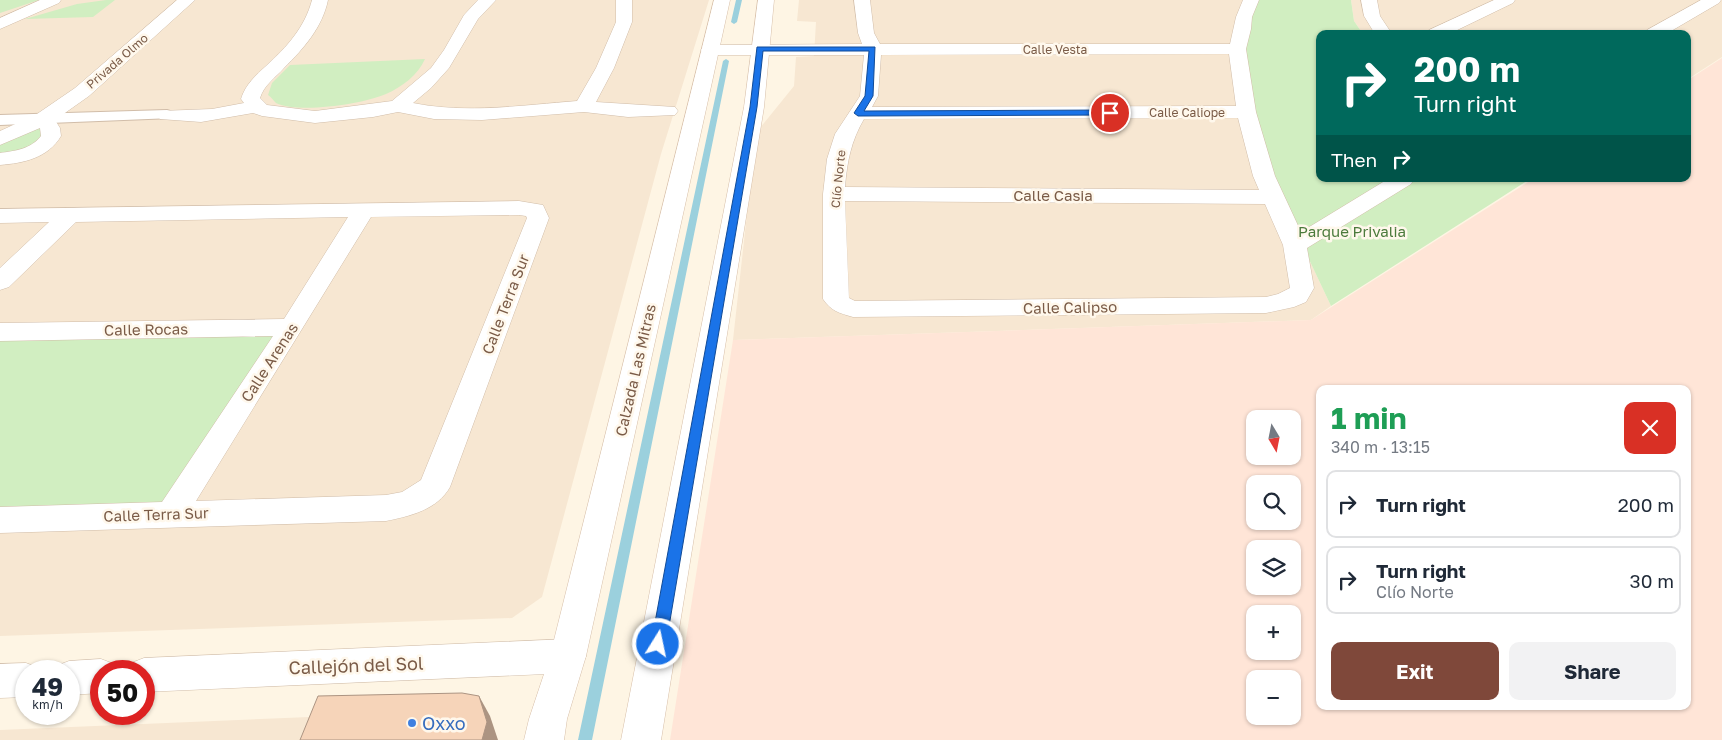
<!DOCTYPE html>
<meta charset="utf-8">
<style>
body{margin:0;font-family:"Golos Text",sans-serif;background:#f2f2f3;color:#1f2937;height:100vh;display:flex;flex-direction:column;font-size:19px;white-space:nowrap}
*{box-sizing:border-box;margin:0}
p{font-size:16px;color:#747a83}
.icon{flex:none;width:28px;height:28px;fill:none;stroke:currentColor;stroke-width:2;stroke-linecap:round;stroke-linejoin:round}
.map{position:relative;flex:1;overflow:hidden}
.side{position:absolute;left:1316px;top:385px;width:375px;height:325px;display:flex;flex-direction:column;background:#fff;border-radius:10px;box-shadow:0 1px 4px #0004}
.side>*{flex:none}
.banner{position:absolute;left:1316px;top:30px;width:375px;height:152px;border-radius:10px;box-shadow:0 1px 4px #0004;background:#00695c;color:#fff;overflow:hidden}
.needle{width:32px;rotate:170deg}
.controls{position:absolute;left:1246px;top:410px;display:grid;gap:10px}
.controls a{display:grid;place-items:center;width:55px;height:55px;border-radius:10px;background:#fff;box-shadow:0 1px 4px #0004;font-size:25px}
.speed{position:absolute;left:15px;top:660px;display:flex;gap:10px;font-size:25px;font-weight:700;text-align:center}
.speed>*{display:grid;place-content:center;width:65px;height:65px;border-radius:50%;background:#fff;box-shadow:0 1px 4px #0004;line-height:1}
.speed small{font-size:12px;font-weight:400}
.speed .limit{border:8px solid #d22;background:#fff;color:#111}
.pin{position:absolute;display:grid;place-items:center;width:42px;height:42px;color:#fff;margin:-21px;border:2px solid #fff;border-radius:50%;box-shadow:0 1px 5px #0007}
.me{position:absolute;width:55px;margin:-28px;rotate:10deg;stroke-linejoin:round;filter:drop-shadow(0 0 4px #0008)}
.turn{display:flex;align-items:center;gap:18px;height:105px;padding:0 15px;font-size:22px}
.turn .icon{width:65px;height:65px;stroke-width:2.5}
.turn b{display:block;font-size:35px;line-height:42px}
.then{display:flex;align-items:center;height:48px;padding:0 15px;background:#0003;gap:10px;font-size:19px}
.round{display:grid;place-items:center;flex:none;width:52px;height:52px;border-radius:10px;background:#f2f2f3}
.overview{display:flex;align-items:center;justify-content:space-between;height:85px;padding:0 15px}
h1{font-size:30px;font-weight:700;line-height:38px;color:#1e9e55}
.primary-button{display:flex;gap:10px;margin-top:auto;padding:10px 15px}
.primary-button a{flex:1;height:58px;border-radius:10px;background:#7f483a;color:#fff;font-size:20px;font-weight:700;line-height:58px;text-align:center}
.primary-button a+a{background:#f2f2f3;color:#1f2937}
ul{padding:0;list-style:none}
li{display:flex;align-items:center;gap:15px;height:68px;margin:0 10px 8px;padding:0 5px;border:2px solid #e0e1e3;border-radius:10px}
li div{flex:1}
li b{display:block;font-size:19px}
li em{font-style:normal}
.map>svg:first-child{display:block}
.residential{fill:#f7e7d2}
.commercial{fill:#ffe5d7;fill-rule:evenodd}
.green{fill:#d1eec1}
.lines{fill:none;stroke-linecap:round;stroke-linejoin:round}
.stream{fill:#9bd0dd;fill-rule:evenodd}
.pedestrian-casing{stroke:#d1bda9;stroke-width:2}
.minor-casing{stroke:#d1bda9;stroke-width:1}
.secondary-casing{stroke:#d7bfa9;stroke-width:1}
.pedestrian{fill:#fff;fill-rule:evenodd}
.minor{fill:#fff;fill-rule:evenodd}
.secondary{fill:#fff;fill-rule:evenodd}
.shaded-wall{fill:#ac9482}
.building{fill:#f6d4b9;stroke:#ac9482}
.route{fill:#1a73e8;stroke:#114b97}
.shop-dot{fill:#3f7fe0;stroke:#fff8ec;stroke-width:2}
.labels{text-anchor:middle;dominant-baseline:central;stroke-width:5;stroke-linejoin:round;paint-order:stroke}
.far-street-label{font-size:12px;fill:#7a5b47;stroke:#fff8ec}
.street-label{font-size:15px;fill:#7a5b47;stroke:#fff8ec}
.park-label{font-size:15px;fill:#4b7a3b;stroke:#fff8ec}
.near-street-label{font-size:18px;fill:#7a5b47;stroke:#fff8ec}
.near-shop-label{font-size:18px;fill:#366cbe;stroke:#fff8ec;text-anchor:start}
</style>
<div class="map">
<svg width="1722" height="740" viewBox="0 0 1722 740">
<rect width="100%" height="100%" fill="#fef5e4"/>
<path class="residential" d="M0,0h709l-48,154 -119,443 -30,21 -512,18z
M799,0h457l16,181 59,125 -20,14 -578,20 23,-207 38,-47 2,-29 18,-1 2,-34 -19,-1z
M1351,0h371v57l-34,22v-45h-325l-9,-13z
M334,716l-10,24h-324v-10z"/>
<path class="commercial" d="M1722,58v682h-1052l63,-400 578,-20 222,-141h155v-99zM1320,389h368v317h-368zM1255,419h37v37h-37zM1255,484h37v37h-37zM1255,549h37v37h-37zM1255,614h37v37h-37zM1255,679h37v37h-37z"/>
<path class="green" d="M0,0h39l-39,13z
M106,0h9l-22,17 -68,2 52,-15z
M1256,0h95l3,21 9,13h-43v145h210l-199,127 -59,-125 -19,-56 -9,-86z
M425,59c-7,16 -23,28 -39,35 -23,10 -87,20 -110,9 -2,-2 -5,-6 -8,-8l4,-12 18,-18z
M28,127l19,1 -17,23 -30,6v-15z
M292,327l-120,186 -172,7v-188z"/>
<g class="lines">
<path class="stream" d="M736,0h6l-5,22 -3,2 -3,-2z
M726,59l3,2 -137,679h-14l145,-679z"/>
<g class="pedestrian-casing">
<path id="pedestrian" d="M167,110l6,2 2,3 -2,3 -173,7v-10z"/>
</g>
<g class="minor-casing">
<path id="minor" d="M40,0h21l-2,3 -59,26v-11z
M177,0h18l-106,96 -34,24 5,8 1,8c-13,22 -37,27 -61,29v-12c15,-2 31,-4 41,-17l-1,-8 -40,17v-14l37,-17 38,-26z
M312,0h16c-6,28 -24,48 -44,68 -9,10 -20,17 -24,30l7,7 48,6 77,-10 39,-33 13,-18 20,-35 14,-15h18l-18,19 -29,49 -18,20 -18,15c54,11 110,2 164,-2l19,-33 20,-46v-22h16v22l-18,46 -18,34 79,5 3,4 -3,4 -47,2 -44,-5 -102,8 -48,-1 -36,-7 -25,5 -58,6 -53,-7 -9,-3 -52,9 -41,-3 -3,-4 3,-4 52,-2 32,-6 -3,-4c4,-14 15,-24 25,-33 21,-19 39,-39 46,-66z
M854,0h16l4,33 6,11h350l6,-27 7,-17h16l-7,17 -1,12 -5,20 10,63 19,64 26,56 87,-53h26l-3,5 -104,64 7,40 -8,14 -12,5 -28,6 -413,4c-14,-4 -22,-6 -30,-18v-105l4,-35 8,-25 25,-38 4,-41h-154l-6,-1 -3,-4 3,-4 6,-1 152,-1 -4,-11zM1229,54l7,52 -364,1 6,-11 3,-41zM1238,118l15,58 6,14 -414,-3c2,-25 6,-46 19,-68zM845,201l420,3 18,41 7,43 -12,6 -12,3 -411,4 -6,-3z
M1361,0h16l3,16 12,18h-17l-11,-18z
M1494,0h21l-2,3 -64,31h-22l2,-4z
M1701,0h20l-2,3 -53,31h-21l2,-4z
M519,201l24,4 6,13 -99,269c-13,23 -40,29 -64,34l-386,12v-26l162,-5 111,-166 -273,5v-18l284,-4 64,-102 -272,5 -67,65 -9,3v-22l49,-46 -49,1v-14zM519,215l7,1 1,2 -106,262 -19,12 -16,3 -190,6 175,-284z
M568,639l13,5 5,12 -5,12 -13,5 -424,19v-21h-17l4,-8 13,-5z
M101,659l13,5 3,7h-16v22l-32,2v-24h-16l3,-5 13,-5z
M26,663l13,5 2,3h-15v26l-26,1v-34z"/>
</g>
<g class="secondary-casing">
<path id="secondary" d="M714,0h16l-144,656 -19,63 -3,21h-40l5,-21 21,-63z
M758,0h16l-10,107 -103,633h-40l123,-633z"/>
</g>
<use href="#pedestrian" class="pedestrian"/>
<use href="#minor" class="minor"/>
<use href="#secondary" class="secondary"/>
</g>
<path class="shaded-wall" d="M479,696l11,20 8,24h-16z"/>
<path class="building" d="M462,693l17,3 8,26 -5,18h-182l18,-44z"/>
<path class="route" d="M757,47h118l-2,49 -9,15 246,-1 4,3 -4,2 -252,1 -4,-3 11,-17 4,-45h-106l-6,56 -91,537 -3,5 -5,2 -5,-2 -2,-5 99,-537z"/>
<circle class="shop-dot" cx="412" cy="723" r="5"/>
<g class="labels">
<g class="far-street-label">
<text x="1055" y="49">Calle Vesta</text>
<text transform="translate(117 61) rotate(-41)">Privada Olmo</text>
<text x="1187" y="112">Calle Caliope</text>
<text transform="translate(838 179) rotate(-84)">Clío Norte</text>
</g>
<g class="street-label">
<text x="1053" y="195">Calle Casia</text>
<text transform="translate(505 304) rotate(-69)">Calle Terra Sur</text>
<text transform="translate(1070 307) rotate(-1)">Calle Calipso</text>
<text transform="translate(146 329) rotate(-1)">Calle Rocas</text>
<text transform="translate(269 362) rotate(-57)">Calle Arenas</text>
<text transform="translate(635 370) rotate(-77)">Calzada Las Mitras</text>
<text transform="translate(156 514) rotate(-2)">Calle Terra Sur</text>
</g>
<g class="park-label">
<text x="1352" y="231">Parque Privalia</text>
</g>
<g class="near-street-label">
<text transform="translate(356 665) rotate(-2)">Callejón del Sol</text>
</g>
<g class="near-shop-label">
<text x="422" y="723">Oxxo</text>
</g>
</g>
</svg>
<div class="controls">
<a><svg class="needle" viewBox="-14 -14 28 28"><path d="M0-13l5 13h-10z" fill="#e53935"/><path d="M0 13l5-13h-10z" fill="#747a83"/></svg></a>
<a><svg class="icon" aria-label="search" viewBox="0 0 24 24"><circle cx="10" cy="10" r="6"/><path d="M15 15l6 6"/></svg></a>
<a><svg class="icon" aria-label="layers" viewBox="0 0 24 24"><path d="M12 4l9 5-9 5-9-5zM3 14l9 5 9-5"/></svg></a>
<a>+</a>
<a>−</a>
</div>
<div class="speed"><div>49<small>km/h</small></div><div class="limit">50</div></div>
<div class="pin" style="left:1110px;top:113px;background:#d93025"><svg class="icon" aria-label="arrive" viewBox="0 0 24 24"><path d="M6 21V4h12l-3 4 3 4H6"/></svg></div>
<svg class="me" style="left:658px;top:644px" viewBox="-20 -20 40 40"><circle r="17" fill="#1a73e8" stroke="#fff" stroke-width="3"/><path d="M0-11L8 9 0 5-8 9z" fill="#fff"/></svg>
<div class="banner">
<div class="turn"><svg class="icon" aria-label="right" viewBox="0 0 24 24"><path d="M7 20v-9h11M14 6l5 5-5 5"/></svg><div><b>200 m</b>Turn right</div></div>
<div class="then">Then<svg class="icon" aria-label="right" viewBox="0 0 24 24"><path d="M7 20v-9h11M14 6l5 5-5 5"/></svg></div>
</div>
<section class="side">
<div class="overview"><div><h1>1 min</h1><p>340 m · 13:15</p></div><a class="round" style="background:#d93025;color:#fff"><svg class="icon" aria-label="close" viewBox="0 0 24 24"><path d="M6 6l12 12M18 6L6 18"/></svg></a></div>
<ul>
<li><svg class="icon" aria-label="right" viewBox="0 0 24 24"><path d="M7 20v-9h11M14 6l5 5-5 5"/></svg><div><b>Turn right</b></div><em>200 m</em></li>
<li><svg class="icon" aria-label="right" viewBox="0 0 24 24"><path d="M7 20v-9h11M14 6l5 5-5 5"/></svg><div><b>Turn right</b><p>Clío Norte</p></div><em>30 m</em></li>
</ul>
<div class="primary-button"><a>Exit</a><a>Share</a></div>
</section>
</div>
